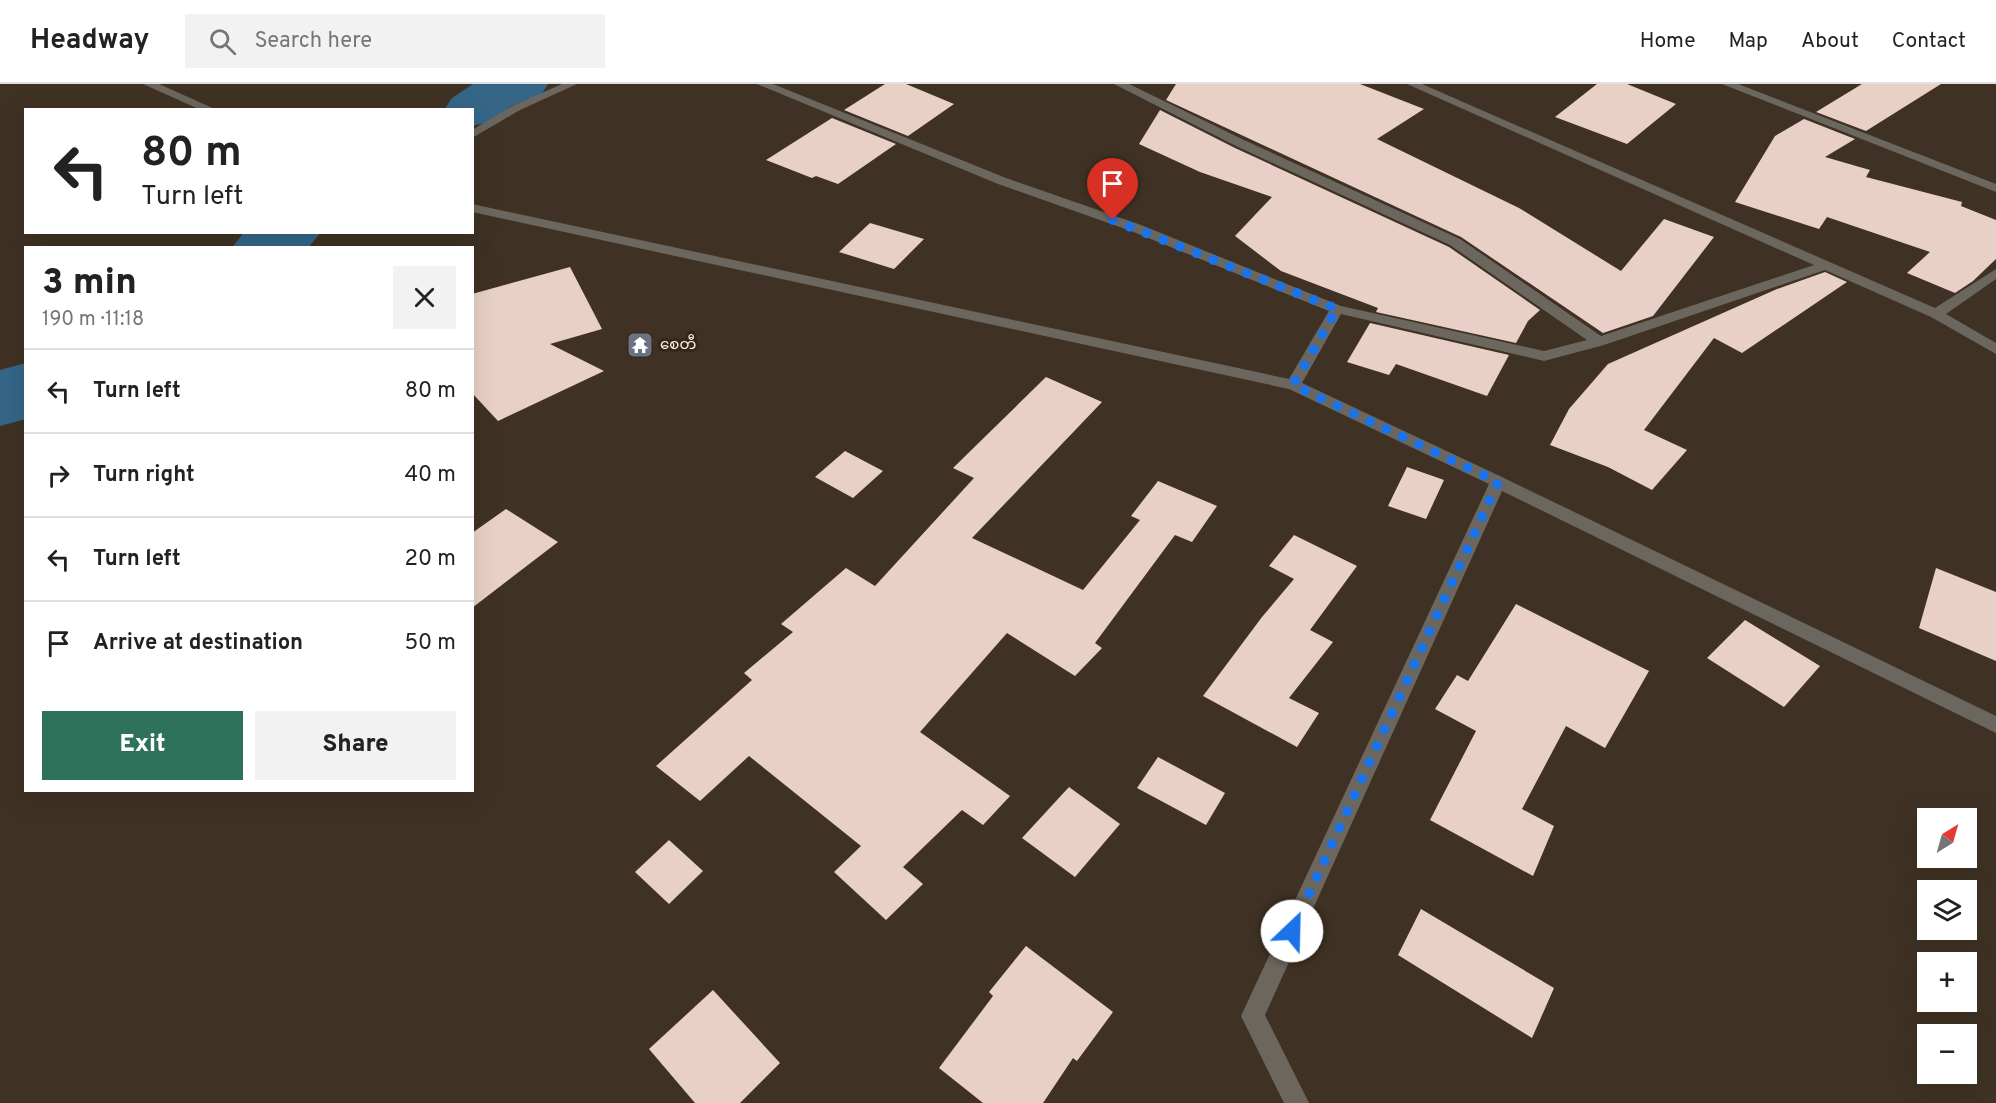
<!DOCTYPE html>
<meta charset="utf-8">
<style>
body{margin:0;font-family:Overpass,"Noto Sans Myanmar",sans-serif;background:#f2f2f2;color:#222;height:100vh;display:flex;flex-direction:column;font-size:22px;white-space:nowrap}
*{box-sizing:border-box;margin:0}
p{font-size:20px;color:#767676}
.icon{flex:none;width:33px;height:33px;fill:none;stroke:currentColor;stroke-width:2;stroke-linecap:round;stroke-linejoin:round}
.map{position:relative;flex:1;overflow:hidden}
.sheet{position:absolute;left:24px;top:162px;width:450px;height:546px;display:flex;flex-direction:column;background:#fff;border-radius:0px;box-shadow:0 6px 24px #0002}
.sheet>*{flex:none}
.guide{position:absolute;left:24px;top:24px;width:450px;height:126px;border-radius:0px;box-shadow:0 6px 24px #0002;background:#fff;color:#222;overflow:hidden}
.needle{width:39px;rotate:37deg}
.fabs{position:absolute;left:1917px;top:724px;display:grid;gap:12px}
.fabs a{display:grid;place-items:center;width:60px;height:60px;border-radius:0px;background:#fff;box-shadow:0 6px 24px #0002;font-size:30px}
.pin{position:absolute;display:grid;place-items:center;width:51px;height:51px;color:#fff;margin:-62px -26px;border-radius:50% 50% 50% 0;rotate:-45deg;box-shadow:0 0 6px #0007}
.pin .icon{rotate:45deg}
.me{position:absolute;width:66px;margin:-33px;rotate:24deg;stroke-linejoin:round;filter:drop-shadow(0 0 4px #0008)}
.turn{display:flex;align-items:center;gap:21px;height:126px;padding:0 18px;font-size:27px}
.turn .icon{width:78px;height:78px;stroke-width:2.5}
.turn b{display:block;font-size:42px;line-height:51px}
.round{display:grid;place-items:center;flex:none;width:63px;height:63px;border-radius:0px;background:#f2f2f2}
.headline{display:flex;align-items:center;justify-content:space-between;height:102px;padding:0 18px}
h1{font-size:36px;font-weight:800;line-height:45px}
.primary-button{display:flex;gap:12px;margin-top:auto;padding:12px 18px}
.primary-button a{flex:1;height:69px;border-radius:0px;background:#2e725c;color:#fff;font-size:24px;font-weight:800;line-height:69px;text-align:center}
.primary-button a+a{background:#f2f2f2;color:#222}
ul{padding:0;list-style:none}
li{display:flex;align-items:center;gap:18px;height:84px;padding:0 18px;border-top:2px solid #e0e0e0}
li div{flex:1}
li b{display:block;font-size:22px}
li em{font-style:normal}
header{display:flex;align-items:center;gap:36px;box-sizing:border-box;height:84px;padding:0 30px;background:#fff;border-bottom:2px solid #e0e0e0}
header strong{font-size:28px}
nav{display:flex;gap:33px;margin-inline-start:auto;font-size:21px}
.search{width:420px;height:54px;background:#f2f2f2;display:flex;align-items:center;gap:15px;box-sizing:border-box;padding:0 21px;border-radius:0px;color:#767676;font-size:22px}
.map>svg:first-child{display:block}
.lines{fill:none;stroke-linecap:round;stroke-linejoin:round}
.river{fill:#356688;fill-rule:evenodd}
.building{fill:#e8d0c7}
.minor{fill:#6b675f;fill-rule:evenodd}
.route{stroke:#1a73e8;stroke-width:10;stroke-dasharray:0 18}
.labels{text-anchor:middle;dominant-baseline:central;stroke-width:6;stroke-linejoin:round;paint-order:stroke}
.poi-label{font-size:15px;fill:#f9f0e7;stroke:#35281a;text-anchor:start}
</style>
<header>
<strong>Headway</strong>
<div class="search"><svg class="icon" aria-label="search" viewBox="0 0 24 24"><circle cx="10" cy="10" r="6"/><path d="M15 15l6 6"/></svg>Search here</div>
<nav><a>Home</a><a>Map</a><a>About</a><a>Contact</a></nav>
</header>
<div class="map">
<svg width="1996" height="1019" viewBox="0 0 1996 1019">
<rect width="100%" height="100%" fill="#3f3224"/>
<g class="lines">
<path class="river" d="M473,0h75l-7,11 -30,11 -21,16 -18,4v-16h-28l8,-12z
M244,148h77l-13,16h-76z
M26,279v56l-26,7v-56z"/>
</g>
<path class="building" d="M885,0h21l48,20 -46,32 -64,-26z
M1176,0h184l64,25 -47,30 142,69 102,63 43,-52 50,18 -61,79 -50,17 -142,-96 -295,-137z
M1597,0h30l49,20 -49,40 -72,-27z
M1862,0h79l-75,47 -50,-19z
M1160,26l75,38 214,99 91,63 -12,11 -12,22 -140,-31 2,-4 -97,-37 -46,-35 37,-39 -72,-25 -61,-28z
M832,34l64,26 -58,40 -22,-8 -4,2 -46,-18z
M1804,35l51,20 -30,18 45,13 -4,7 96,25 -1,4 35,14v39l-23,22 -18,12 -48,-20 23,-21 -103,-35 -8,12 -84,-27 40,-66z
M870,139l54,16 -30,30 -55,-17z
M570,183l32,62 -52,15 54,27 -106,50 -26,-28v-99z
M1825,188l22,10 -105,71 -28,-15 -70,92 43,20 -35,40 -44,-23 -58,-22 19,-36 39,-45 169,-75z
M1370,239l139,32 -22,41 -91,-32 -7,11 -42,-13z
M1046,293l56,25 -130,136 111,52 57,-70 -9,-4 27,-35 59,25 -25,36 -17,-7 -80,108 7,5 -27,28 -68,-43 -87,99 90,64 -27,29 -21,-15 -59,57 20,17 -37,36 -52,-48 27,-26 -112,-90 -49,45 -44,-35 96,-86 -8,-7 49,-41 -12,-8 65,-56 29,18 99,-108 -21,-10z
M845,367l38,20 -30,27 -38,-21z
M1407,383l37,13 -18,39 -38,-13z
M506,425l52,33 -86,66v-75z
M1294,451l63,31 -47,64 23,12 -44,56 30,15 -22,34 -94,-51 59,-79 32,-38 -25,-13z
M1936,484l60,24v69l-77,-33z
M1516,520l133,67 -44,77 -39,-22 -44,83 32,17 -21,50 -103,-56 46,-89 -41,-22 22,-34 11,6z
M1745,536l75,46 -36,41 -77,-49z
M1158,673l67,36 -19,32 -69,-37z
M1069,703l51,37 -45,53 -53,-39z
M669,756l34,31 -34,33 -34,-32z
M1421,825l133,79 -22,50 -134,-83z
M1026,862l87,66 -36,49 -4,-3 -30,45h-60l-44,-35 54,-72 -4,-4z
M713,906l67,73 -40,40h-45l-46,-54z"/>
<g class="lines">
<path class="minor" d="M143,0h16l58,26h-16z
M562,0h15l-57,26 -48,28v-8l40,-24z
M757,0h16l233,94 135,47 200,81 203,45 43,-11 -137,-95 -214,-99 -122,-62h15l115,56 216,99 141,97 213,-71 -407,-181h15l513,224 61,-39v10l-50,35 50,29v11l-65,-37 -106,-47 -221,75 -60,16 -203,-47 -39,69 202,95 492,238v17l-494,-242 -237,524 44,88h-25l-43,-87 248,-532 -200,-95 -817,-177v-8l817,175 40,-68 -198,-80 -133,-47z
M1722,0h16l258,100v8z"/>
</g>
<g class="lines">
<path class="route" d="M1113,136l224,89 -44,76 205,97 -206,449"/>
</g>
<defs>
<g id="temple-square" transform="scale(1.35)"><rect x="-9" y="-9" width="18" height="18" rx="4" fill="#6b7280" stroke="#35281a"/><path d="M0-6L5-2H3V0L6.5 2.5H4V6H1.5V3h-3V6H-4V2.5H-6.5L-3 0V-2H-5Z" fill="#fff"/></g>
</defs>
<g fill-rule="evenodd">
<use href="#temple-square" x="640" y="261"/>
</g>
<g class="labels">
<g class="poi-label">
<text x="660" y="261">စေတီ</text>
</g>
</g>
</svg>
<div class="fabs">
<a><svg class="needle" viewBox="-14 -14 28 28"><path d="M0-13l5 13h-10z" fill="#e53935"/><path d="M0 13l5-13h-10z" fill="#767676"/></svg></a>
<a><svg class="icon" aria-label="layers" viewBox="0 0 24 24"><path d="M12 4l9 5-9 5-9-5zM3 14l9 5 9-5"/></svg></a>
<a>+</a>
<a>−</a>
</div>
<div class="pin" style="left:1113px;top:136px;background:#d93025"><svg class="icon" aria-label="arrive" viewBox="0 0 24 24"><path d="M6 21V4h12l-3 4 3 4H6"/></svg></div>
<svg class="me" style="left:1292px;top:847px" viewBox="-20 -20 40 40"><circle r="19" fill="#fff"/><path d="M0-13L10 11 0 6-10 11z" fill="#1a73e8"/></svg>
<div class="guide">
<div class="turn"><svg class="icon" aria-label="left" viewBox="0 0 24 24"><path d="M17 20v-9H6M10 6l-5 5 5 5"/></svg><div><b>80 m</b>Turn left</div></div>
</div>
<section class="sheet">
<div class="headline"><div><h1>3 min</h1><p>190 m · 11:18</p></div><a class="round"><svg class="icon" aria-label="close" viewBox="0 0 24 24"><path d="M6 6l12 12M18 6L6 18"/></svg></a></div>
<ul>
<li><svg class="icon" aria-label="left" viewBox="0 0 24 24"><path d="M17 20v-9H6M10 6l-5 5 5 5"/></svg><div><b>Turn left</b></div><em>80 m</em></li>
<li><svg class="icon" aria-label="right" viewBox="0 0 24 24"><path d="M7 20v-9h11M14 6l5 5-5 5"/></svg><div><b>Turn right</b></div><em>40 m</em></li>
<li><svg class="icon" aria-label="left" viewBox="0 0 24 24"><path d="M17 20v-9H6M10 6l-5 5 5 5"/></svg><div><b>Turn left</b></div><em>20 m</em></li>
<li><svg class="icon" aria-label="arrive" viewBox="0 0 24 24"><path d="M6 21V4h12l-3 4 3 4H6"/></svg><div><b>Arrive at destination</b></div><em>50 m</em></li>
</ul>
<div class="primary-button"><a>Exit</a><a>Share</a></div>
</section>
</div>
